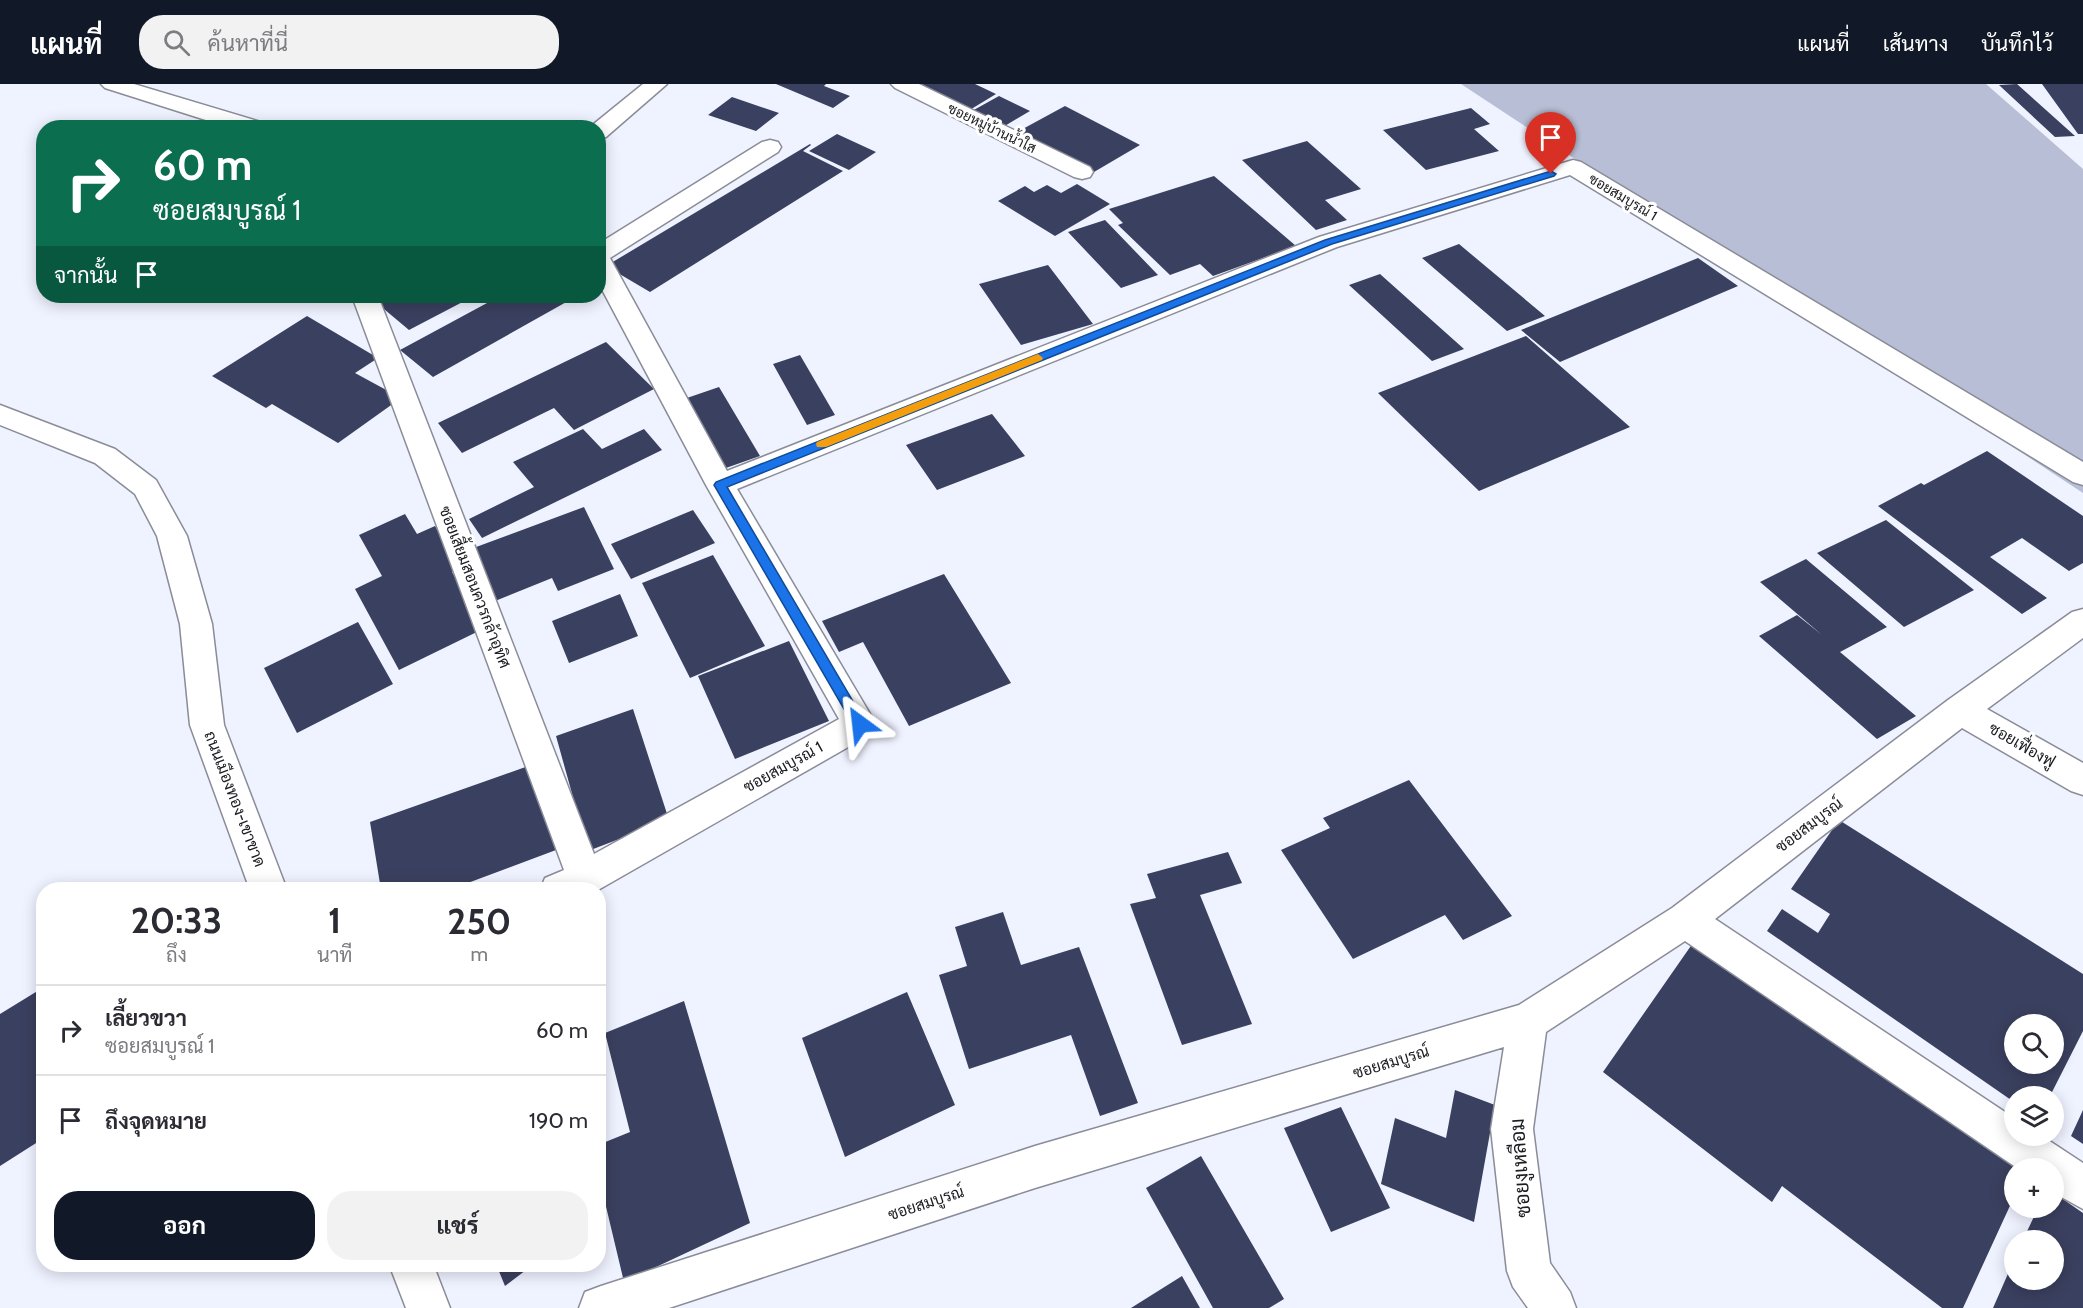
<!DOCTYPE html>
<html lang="th">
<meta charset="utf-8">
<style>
body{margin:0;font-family:Cabin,Sarabun,sans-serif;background:#f2f2f3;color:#2b2b33;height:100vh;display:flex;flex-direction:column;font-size:22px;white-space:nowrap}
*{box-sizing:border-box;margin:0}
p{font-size:20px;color:#7c7c81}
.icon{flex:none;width:33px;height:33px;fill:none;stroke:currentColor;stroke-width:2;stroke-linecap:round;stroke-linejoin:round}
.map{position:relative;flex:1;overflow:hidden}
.panel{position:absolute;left:36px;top:798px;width:570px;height:390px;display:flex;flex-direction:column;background:#fff;border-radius:24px;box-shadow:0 3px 15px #0003}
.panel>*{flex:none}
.guide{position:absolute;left:36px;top:36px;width:570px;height:183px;border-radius:24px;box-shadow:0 3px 15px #0003;background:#0b6e4f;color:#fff;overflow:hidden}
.tools{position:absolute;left:2004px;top:930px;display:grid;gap:12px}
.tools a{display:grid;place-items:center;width:60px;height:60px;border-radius:50%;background:#fff;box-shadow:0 3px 15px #0003;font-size:30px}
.pin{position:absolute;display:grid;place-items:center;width:51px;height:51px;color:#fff;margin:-62px -26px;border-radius:50% 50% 50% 0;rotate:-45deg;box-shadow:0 0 6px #0007}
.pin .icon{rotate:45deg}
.me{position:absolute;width:66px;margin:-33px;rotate:330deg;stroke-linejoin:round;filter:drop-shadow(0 0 4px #0008)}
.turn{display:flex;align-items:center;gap:21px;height:126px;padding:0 18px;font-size:27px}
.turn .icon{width:78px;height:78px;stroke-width:2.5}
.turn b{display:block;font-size:42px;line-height:51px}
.then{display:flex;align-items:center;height:57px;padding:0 18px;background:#0003;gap:12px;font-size:22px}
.eta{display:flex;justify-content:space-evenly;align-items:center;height:102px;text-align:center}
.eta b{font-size:36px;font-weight:700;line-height:42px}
.button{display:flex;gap:12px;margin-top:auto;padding:12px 18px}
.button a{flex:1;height:69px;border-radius:24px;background:#111827;color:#fff;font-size:24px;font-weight:700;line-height:69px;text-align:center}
.button a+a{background:#f2f2f3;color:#2b2b33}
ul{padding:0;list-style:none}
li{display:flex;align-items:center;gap:18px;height:90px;padding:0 18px;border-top:2px solid #e1e1e2}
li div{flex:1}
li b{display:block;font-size:22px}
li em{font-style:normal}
header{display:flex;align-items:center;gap:36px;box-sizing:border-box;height:84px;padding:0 30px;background:#111827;color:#fff}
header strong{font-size:28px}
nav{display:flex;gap:33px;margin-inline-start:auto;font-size:21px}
.search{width:420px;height:54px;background:#f2f2f3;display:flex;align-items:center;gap:15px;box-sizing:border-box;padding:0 21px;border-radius:24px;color:#7c7c81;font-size:22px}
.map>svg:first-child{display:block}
.green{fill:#b8bed5}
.building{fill:#3a405f;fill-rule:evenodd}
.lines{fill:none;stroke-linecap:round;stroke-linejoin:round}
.minor-casing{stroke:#8a8c98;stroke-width:3}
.tertiary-casing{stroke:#8a8c98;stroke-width:3}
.minor{fill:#fff;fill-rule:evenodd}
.tertiary{fill:#fff;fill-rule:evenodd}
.route{fill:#1a73e8;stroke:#114b97;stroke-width:1.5}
.slow{fill:#f59e0b}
.labels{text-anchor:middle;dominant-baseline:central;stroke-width:6;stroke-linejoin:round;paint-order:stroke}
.far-street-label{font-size:14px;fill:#1c1d21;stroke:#fff}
.street-label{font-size:16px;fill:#1c1d21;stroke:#fff}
.near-street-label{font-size:20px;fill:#1c1d21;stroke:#fff}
</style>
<header>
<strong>แผนที่</strong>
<div class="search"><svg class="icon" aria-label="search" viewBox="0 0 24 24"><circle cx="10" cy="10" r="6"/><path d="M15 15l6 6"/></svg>ค้นหาที่นี่</div>
<nav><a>แผนที่</a><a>เส้นทาง</a><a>บันทึกไว้</a></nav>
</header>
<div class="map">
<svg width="2083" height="1224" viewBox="0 0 2083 1224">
<rect width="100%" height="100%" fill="#eff2ff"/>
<path class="green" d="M1461,0h525l97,85v324z"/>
<path class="building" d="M776,0h50l-2,2 26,10 -17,12z
M914,0h61l21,10 -28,17z
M2017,0l58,52 -20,1 -56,-52z
M2042,0h41v50h-5z
M999,12l31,15 -27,16 -31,-16z
M732,13l47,16 -23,18 -48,-16z
M1065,22l75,39 -46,27 -75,-41z
M1471,24l19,16 -16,5 25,22 -73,19 -43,-40z
M837,50l39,18 -27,18 -40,-19z
M1307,57l54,48 -36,11 22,20 -31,10 -74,-70z
M810,60l1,1 -8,6 40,20 -193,121 -44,-26z
M1214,92l82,70 -83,30 -13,-12 -30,11 -52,-50 5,-2 -14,-14z
M1077,100l33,20 -55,32 -57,-35 27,-15 9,6 13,-7 14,8z
M1105,136l53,55 -37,13 -53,-56z
M1459,160l86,72 -38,15 -85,-73z
M1698,174l40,28 -178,76 -39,-32z
M1048,181l45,59 -72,21 -42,-61z
M1380,190l84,75 -32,12 -83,-76z
M394,212h80l-65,34 -31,-26z
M500,212h77l-144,81 -33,-27z
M307,232l71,42 -23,15 46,25 -63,45 -66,-39 -6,4 -54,-32z
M1526,252l104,91 -151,64 -101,-98z
M606,258l48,47 -80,41 -20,-22 -92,45 -24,-30z
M800,271l35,60 -28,10 -34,-61z
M719,303l41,69 -37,13 -39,-70z
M992,330l33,42 -88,34 -31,-45z
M583,345l19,20 42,-20 18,21 -180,88 -13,-19 65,-32 -21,-25z
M1987,367l96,65v47l-14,8 -47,-33 -32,19 57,41 -25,16 -144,-108 43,-23 3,2z
M584,423l30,62 -56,22 -6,-13 -62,25 -22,-53z
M693,426l22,33 -84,36 -20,-35z
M405,430l12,20 18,-8 25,42 -8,4 33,56 -86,42 -44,-81 27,-13 -23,-41z
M1886,436l88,70 -70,37 -87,-74z
M713,471l52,91 -75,32 -48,-95z
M1806,475l81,68 -47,25 76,64 -39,23 -118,-103 38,-21 25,20 -62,-53z
M944,490l67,109 -102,43 -46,-84 -24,10 -17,-31z
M620,510l18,42 -69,27 -17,-42z
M358,538l35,62 -96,49 -33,-65z
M789,557l40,80 -94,38 -37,-83z
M633,625l36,111 -81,31 -32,-115z
M534,680l22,86 -107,40h-68l-11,-68z
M1409,696l103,136 -49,24 -18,-25 -92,44 -72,-109 49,-22 -7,-10z
M1839,736l244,154v57l-33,65h-36v6l-247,-171 15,-22 36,24 12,-19 -39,-25zM2014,940h40v40h-40z
M1228,768l14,31 -42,12 52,129 -70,21 -52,-141 26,-6 -9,-24z
M1003,828l18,53 58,-18 59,156 -38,13 -29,-81 -102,34 -30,-94 28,-9 -12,-39z
M1695,856l328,228h-9v29l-51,111h-21l-160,-122 -10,16 -169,-130z
M44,903v151l-44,28v-152z
M907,908l48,113 -110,52 -43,-119z
M684,917l66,222 -126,59 -26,-109v-28l32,-13 -25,-99z
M1455,1006l40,15 -21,117 -93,-38 14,-66 51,20z
M1341,1023l49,101 -59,24 -47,-104z
M2083,1026v34l-12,-8z
M1201,1072l83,143 -15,9h-56l-67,-120z
M2054,1109l29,20v95h-90l21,-48v20h40v-40h-31l15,-32h16z
M496,1180h38l-29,22z
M1182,1192l18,32h-69z"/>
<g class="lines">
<g class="minor-casing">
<path id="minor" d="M101,0h33l130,39 3,5h-36l-126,-40z
M643,0h24l-61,53 -8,1v-10l-8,-1z
M891,0h28l171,83 3,5 -3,5 -8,2 -8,-2 -179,-89z
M770,56l8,2 3,5 -3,5 -168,106 117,213 592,-234 254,-77 8,2 502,300v23l-10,-3 -503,-307 -233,72 -600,242 139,235 -5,10 -273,156h-58l5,-12 19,-8 -212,-574h26l216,558 245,-135 -133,-234 -108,-203v-38l164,-102z
M2083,525v29l-96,71 96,54v32l-12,-4 -109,-63 -247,191 299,199v18h28l41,27v46l-29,-16v-25h-37l-332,-227 -139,91 -13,97 17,134 20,29 6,16h-48l-15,-21 -6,-16 -16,-142 13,-82 -469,141 -366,120h-90l6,-16 16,-6 434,-140 484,-141 153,-97 276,-208 124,-88z"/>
</g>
<g class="tertiary-casing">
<path id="tertiary" d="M0,321l115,44 41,31 31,56 25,88 12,101 63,165h-37l-60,-165 -10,-101 -23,-88 -22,-42 -40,-31 -95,-38z
M389,1180h44l17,44h-44z"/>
</g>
<use href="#minor" class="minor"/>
<use href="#tertiary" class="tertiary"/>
</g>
<path class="route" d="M1551,87l5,3 -2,2 -222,68 -605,243 137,233 2,4 -2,4h-9l-141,-243 2,-3 609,-242z"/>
<path class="slow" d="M1038,270l5,4 -1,2 -216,87h-9l-1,-3 1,-2z"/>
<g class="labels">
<g class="far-street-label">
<text transform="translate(992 44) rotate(26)">ซอยหมู่บ้านน้ำใส</text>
<text transform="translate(1623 113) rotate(31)">ซอยสมบูรณ์ 1</text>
</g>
<g class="street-label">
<text transform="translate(475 503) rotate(69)">ซอยเสี้ยมสอนควรกล้าอุทิศ</text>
<text transform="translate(2022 661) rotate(30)">ซอยเฟื่องฟู</text>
<text transform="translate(783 683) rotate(-29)">ซอยสมบูรณ์ 1</text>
<text transform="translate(235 715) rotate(69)">ถนนเมืองทอง-เขาขาด</text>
<text transform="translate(1809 741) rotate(-37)">ซอยสมบูรณ์</text>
<text transform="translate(1391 978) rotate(-17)">ซอยสมบูรณ์</text>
<text transform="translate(926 1119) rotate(-18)">ซอยสมบูรณ์</text>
</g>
<g class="near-street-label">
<text transform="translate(1520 1084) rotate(-94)">ซอยงูเหลือม</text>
</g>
</g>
</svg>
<div class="tools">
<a><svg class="icon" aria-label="search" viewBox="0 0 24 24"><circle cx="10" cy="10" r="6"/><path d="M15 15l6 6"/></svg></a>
<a><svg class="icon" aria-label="layers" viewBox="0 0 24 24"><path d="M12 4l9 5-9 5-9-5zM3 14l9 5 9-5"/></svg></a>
<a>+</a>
<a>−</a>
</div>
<div class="pin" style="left:1551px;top:90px;background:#d93025"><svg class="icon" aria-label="arrive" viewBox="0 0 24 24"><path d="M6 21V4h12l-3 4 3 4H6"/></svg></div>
<svg class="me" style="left:860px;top:640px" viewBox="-20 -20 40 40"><path d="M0-17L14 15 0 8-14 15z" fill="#1a73e8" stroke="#fff" stroke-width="4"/></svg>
<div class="guide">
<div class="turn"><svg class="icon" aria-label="right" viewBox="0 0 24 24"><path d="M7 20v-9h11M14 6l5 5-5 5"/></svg><div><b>60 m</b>ซอยสมบูรณ์ 1</div></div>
<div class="then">จากนั้น<svg class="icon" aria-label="arrive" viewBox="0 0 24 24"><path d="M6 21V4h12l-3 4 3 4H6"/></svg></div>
</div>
<section class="panel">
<div class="eta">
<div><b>20:33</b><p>ถึง</p></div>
<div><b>1</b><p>นาที</p></div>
<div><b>250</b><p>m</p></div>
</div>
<ul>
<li><svg class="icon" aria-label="right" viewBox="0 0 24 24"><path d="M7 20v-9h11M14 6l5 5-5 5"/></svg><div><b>เลี้ยวขวา</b><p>ซอยสมบูรณ์ 1</p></div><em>60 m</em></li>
<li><svg class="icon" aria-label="arrive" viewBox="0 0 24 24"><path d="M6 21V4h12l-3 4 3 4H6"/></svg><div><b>ถึงจุดหมาย</b></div><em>190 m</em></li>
</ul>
<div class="button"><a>ออก</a><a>แชร์</a></div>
</section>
</div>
